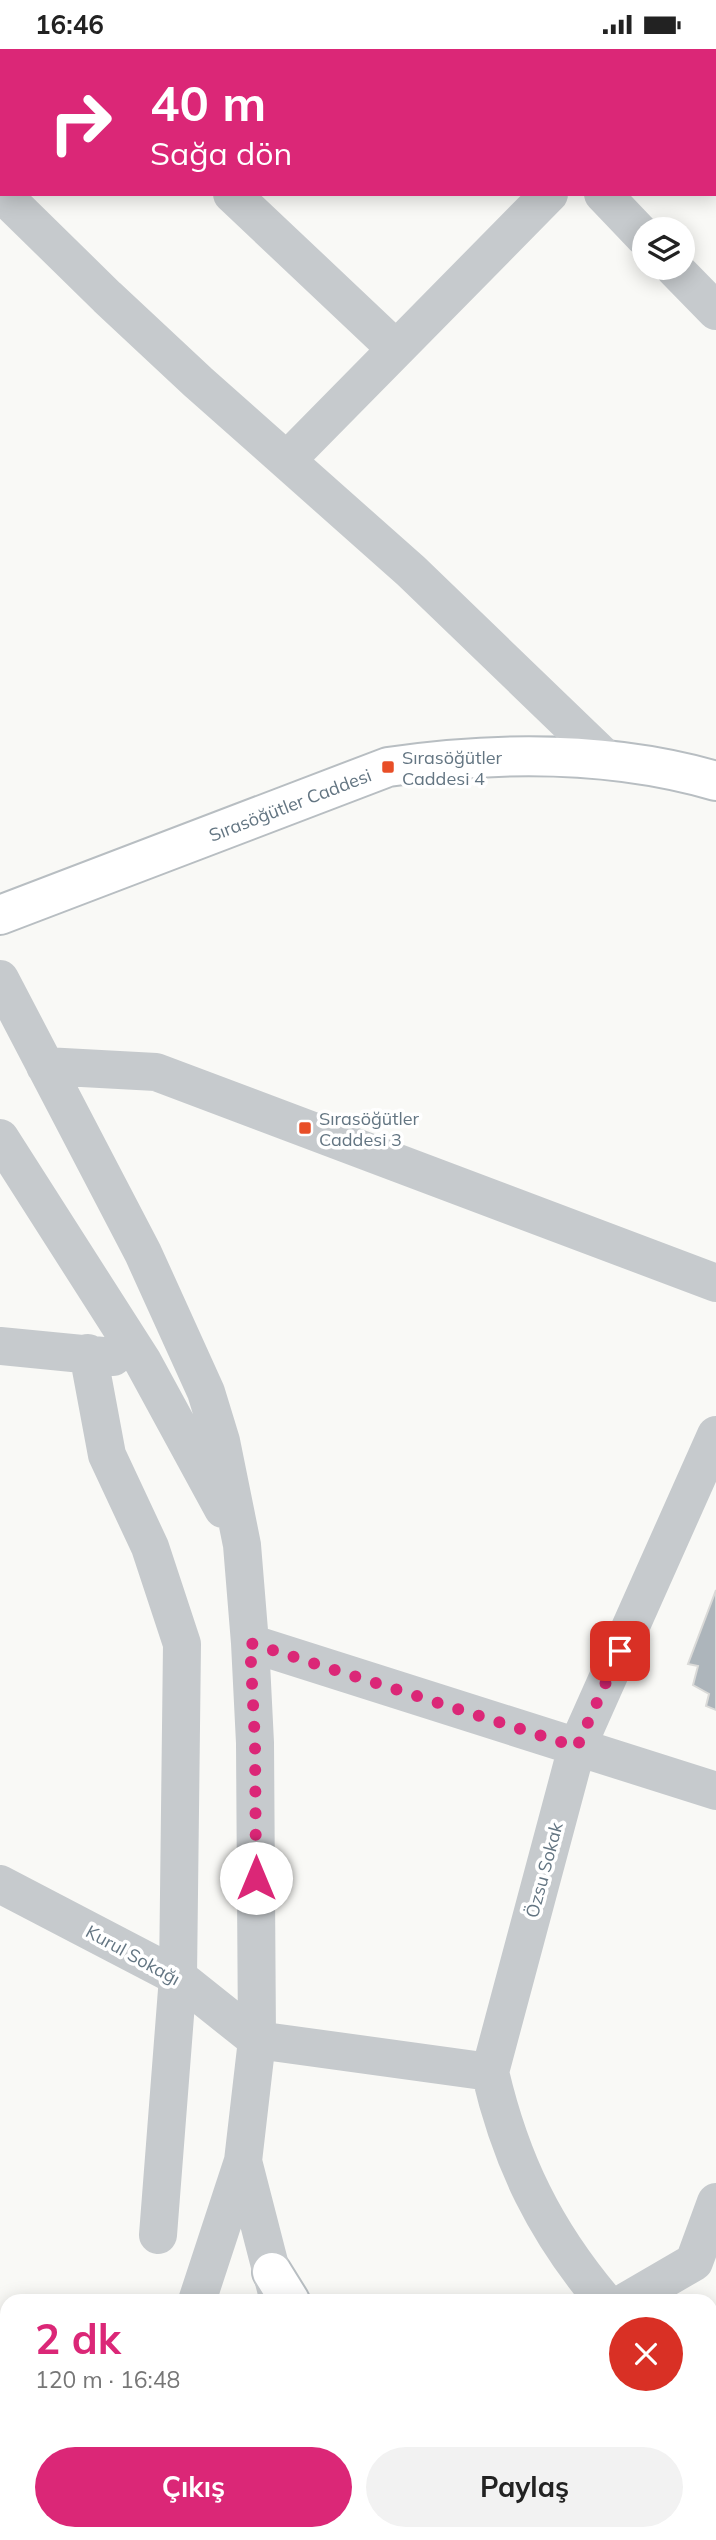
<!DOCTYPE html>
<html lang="tr">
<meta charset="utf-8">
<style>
body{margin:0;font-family:Mulish,sans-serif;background:#f2f2f2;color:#222;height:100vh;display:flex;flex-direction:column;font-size:26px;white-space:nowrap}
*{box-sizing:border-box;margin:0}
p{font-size:23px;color:#767676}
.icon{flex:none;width:38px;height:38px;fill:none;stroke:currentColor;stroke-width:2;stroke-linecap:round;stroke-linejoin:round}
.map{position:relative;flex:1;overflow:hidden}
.details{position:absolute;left:0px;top:2245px;width:718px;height:247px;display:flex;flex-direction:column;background:#fff;border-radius:21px 21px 0 0;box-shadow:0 4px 18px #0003}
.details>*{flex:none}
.banner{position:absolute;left:0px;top:0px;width:718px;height:147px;box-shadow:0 4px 18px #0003;background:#db2777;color:#fff;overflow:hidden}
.buttons{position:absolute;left:632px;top:168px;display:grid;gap:14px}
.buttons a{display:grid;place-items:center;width:63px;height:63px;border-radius:50%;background:#fff;box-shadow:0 4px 18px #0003;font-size:35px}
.pin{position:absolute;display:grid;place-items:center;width:60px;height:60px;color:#fff;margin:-30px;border-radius:14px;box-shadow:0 4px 10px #0006}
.me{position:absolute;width:77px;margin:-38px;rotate:0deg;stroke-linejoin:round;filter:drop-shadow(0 0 5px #0008)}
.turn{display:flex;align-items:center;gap:24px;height:147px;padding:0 35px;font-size:32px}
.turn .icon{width:91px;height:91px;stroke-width:2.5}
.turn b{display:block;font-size:49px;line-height:60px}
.round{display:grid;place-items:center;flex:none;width:74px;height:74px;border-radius:37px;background:#f2f2f2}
.summary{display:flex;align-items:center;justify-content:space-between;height:119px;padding:0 35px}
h1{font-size:42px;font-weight:700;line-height:52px;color:#db2777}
.cta{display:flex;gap:14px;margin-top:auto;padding:14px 35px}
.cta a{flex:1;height:80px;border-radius:42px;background:#db2777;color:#fff;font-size:28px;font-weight:700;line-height:80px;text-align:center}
.cta a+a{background:#f2f2f2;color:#222}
.status{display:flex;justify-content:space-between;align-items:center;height:49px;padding:0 35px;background:#fff;direction:ltr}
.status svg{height:19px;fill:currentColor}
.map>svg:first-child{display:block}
.building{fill:#adb5bb;stroke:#dadad8;stroke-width:2}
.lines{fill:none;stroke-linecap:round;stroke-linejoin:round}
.secondary-casing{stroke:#b8bec2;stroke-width:42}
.street{stroke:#c6cacd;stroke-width:38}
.secondary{stroke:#fff;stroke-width:38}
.route{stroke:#db2777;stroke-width:12;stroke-dasharray:0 21.6}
.poi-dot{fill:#e84e27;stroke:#fff;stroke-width:2.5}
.labels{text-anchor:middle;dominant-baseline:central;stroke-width:7;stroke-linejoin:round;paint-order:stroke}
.poi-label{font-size:18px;fill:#637582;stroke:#fff;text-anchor:start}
.street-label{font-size:18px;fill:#637582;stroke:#fff}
</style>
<div class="status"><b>16:46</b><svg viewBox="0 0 49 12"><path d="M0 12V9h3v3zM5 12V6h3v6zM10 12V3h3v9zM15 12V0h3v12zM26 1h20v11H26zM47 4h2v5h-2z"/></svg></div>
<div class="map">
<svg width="716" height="2491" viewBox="0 0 716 2491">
<rect width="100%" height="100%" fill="#f9f9f6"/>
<path class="building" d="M716,1541v120l-10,-4 3,-12 -16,-9 5,-19 -10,-2z"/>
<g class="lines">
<g class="secondary-casing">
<path id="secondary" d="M0,866l388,-148c110,-16 221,-17 328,14
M272,2223l18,29
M415,2485l8,6"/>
</g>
<path class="street" d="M89,0l1,2
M245,2l2,-2
M2,145l105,103 91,85 213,189 196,189
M232,145l164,155
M603,145l41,43
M674,219l42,43
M288,410l261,-265
M0,930l143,274 63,139 15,49 21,104 8,98 5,100 2,297 -14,121 -46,140
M45,1017l111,6 560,211
M0,1089l143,224 80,147
M0,1297l113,11
M88,1304l19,102 43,92 32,97 -4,333 -20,258
M250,1594l466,148
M0,1835l178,93 79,63 233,32
M243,2112l36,140
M604,2252c-59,-70 -93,-139 -114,-229l87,-325 139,-312
M627,2252l67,-39 22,-60
M0,2345h7
M0,2440l7,2
M114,2485l13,6
M158,2491v-6
M305,2491l1,-6"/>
<use href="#secondary" class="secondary"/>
</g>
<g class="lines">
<path class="route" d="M256,1829l-1,-135 -5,-100 327,104 43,-96"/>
</g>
<g class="poi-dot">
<rect x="381" y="711" width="14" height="14" rx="3.5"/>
<rect x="298" y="1072" width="14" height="14" rx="3.5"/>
</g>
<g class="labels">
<g class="poi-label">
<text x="402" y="708">Sırasöğütler<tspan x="402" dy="21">Caddesi 4</tspan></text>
<text x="319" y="1069">Sırasöğütler<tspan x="319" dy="21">Caddesi 3</tspan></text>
</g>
<g class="street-label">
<text transform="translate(290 756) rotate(-21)">Sırasöğütler Caddesi</text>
<text transform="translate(544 1821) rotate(-75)">Özsu Sokak</text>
<text transform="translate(133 1906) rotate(29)">Kurul Sokağı</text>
</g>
</g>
</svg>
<div class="buttons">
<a><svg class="icon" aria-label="layers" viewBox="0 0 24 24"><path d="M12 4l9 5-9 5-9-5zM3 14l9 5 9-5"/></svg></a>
</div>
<div class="pin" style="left:620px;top:1602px;background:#d93025"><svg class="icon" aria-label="arrive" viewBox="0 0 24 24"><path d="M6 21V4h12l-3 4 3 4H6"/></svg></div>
<svg class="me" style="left:256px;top:1829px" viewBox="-20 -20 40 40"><circle r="19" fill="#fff"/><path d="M0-13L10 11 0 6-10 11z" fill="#db2777"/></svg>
<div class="banner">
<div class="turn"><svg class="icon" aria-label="right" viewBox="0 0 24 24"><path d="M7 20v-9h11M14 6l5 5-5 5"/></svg><div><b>40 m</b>Sağa dön</div></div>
</div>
<section class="details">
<div class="summary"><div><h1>2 dk</h1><p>120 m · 16:48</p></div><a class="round" style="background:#d93025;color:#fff"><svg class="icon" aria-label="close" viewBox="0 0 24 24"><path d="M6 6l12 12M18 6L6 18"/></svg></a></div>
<div class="cta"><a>Çıkış</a><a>Paylaş</a></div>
</section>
</div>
